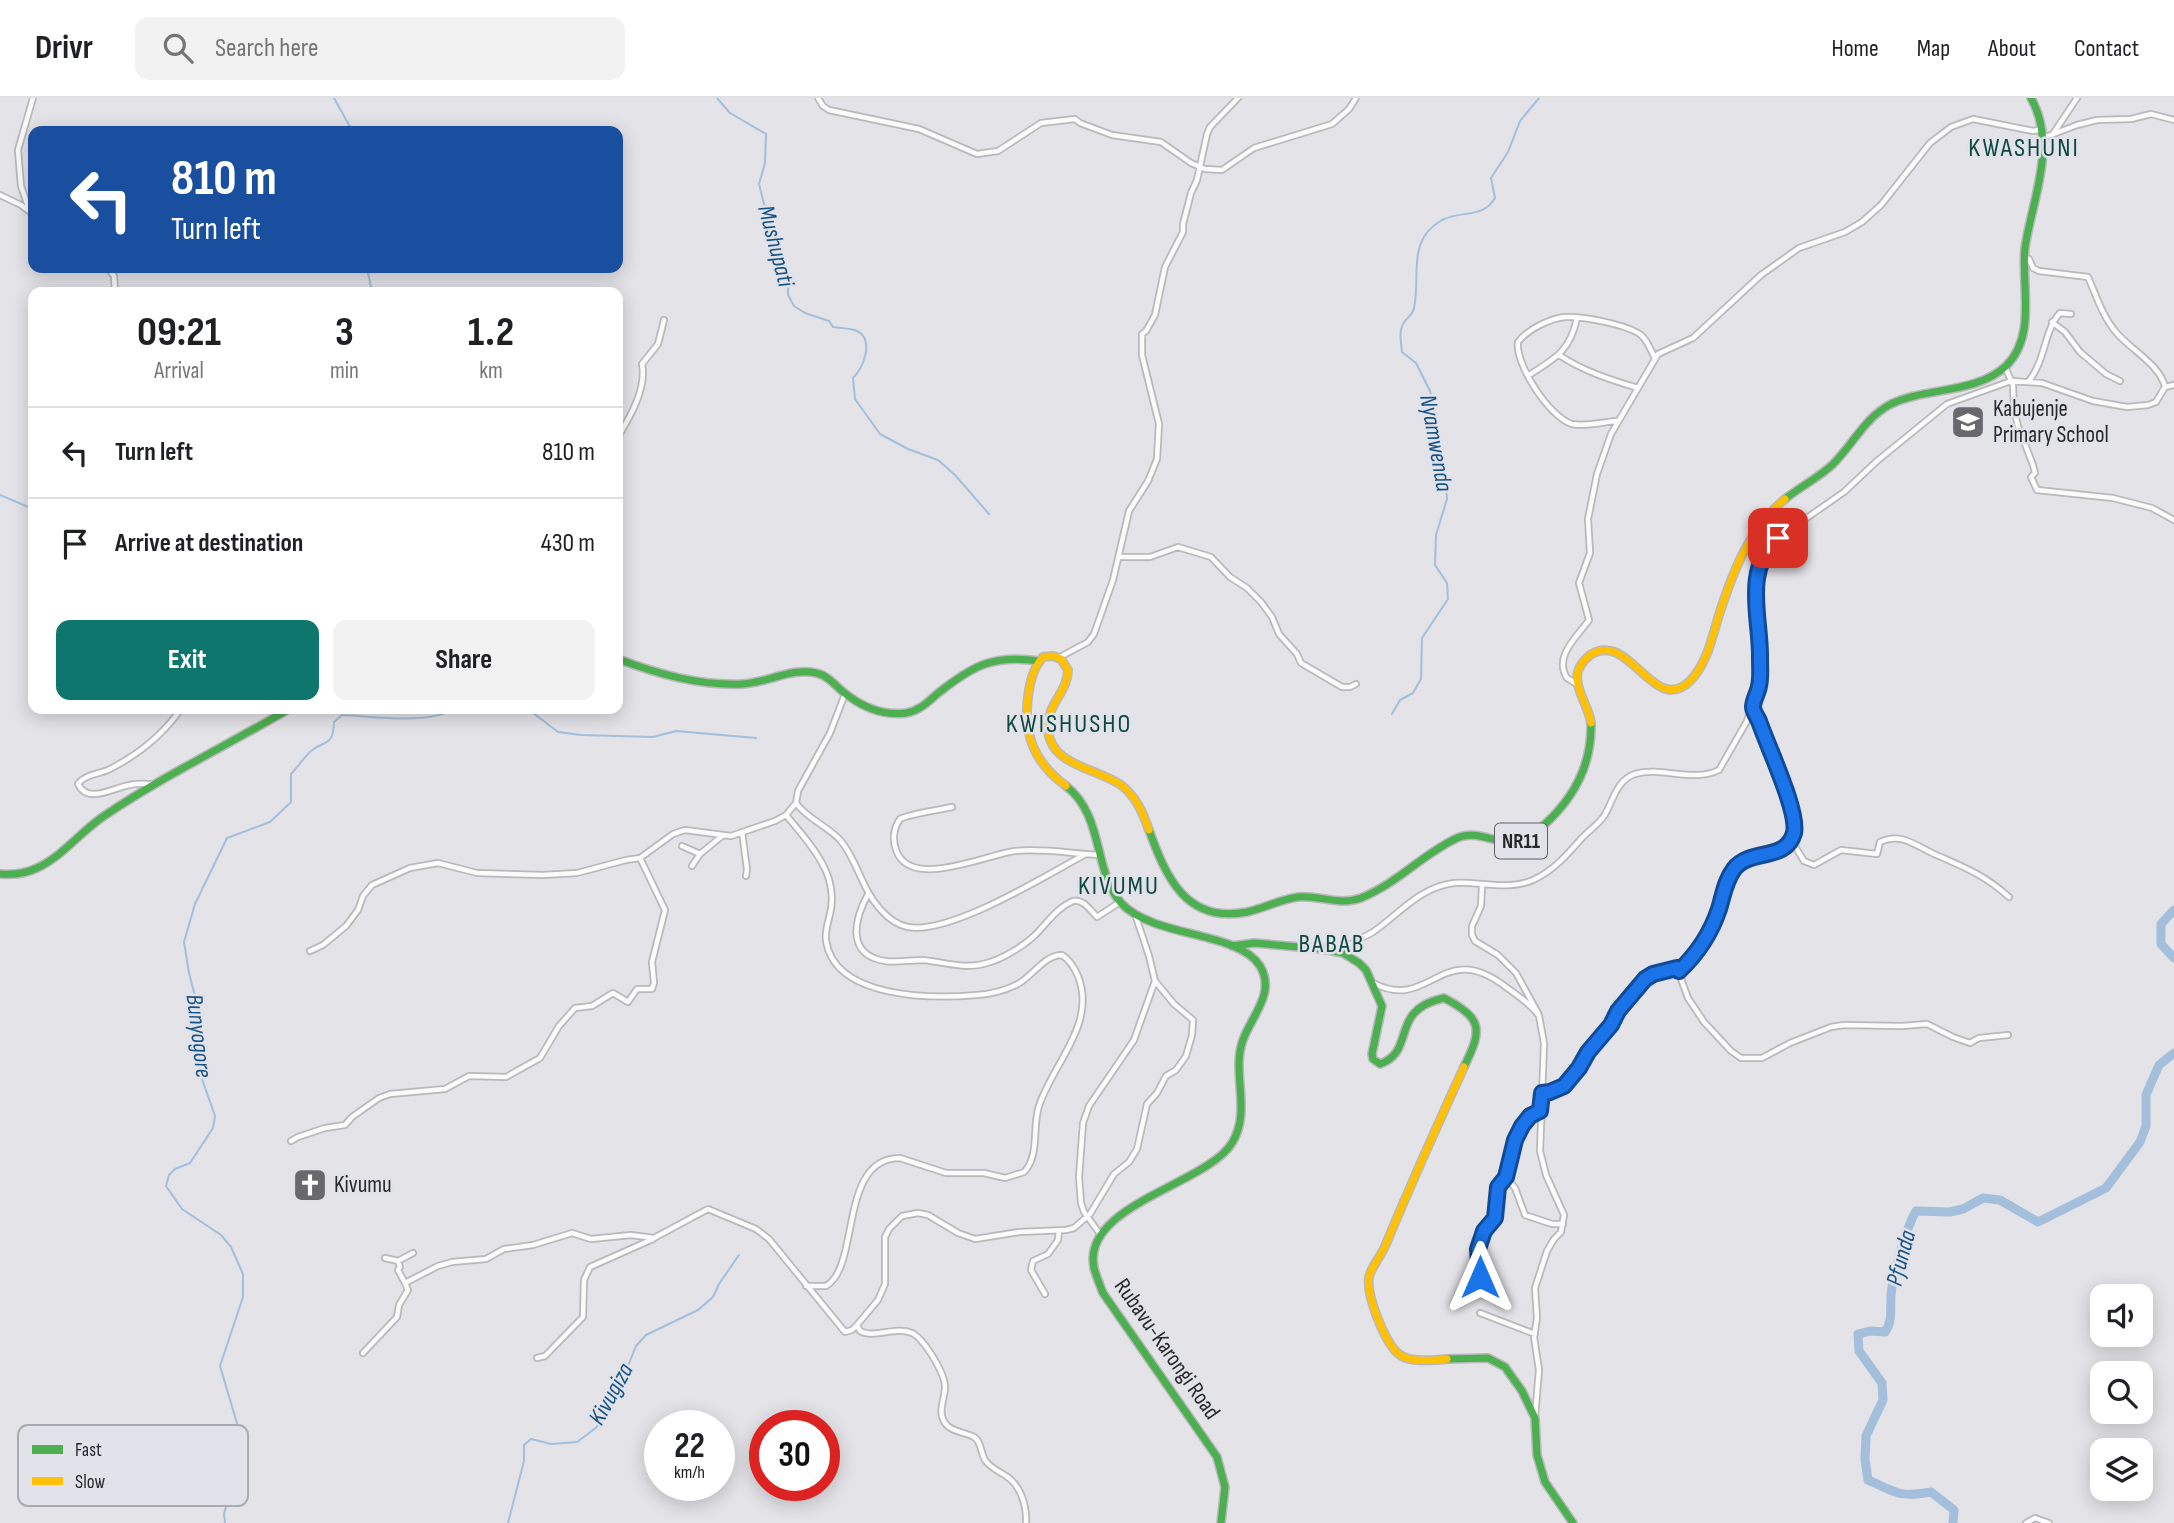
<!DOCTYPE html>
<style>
body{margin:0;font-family:"Sofia Sans Condensed",sans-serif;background:#f2f2f2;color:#202124;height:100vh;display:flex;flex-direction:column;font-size:26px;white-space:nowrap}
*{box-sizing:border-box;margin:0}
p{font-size:23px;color:#757577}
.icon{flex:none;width:38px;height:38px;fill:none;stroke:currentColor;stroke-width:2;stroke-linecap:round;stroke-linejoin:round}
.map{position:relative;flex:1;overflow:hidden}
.drawer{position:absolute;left:28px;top:189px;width:595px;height:427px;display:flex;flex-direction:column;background:#fff;border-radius:14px;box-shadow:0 4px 18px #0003}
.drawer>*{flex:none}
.top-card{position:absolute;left:28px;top:28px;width:595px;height:147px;border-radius:14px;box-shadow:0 4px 18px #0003;background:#1a4fa0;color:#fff;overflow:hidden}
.buttons{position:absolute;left:2090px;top:1186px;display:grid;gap:14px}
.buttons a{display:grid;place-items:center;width:63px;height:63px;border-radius:14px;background:#fff;box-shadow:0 4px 18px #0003;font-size:35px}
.speed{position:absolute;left:644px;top:1312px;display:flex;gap:14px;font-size:35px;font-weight:700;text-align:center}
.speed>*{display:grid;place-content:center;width:91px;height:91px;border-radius:50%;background:#fff;box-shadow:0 4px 18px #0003;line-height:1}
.speed small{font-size:18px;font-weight:400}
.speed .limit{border:10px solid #d22;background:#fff;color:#111}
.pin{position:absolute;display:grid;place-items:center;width:60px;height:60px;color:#fff;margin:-30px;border-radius:14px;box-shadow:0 4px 10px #0006}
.me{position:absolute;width:77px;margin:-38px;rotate:0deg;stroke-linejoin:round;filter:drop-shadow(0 0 5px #0008)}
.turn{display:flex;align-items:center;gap:24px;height:147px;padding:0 28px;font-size:32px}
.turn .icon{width:91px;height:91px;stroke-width:2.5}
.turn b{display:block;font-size:49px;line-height:60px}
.eta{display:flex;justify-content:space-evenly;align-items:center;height:119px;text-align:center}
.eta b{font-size:42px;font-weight:700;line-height:49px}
.primary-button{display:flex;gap:14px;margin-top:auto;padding:14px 28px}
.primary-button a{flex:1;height:80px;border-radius:14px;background:#0f766e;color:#fff;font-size:28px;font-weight:700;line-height:80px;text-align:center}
.primary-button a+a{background:#f2f2f2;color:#202124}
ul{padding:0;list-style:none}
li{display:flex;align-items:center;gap:21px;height:91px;padding:0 28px;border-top:2px solid #e0e0e0}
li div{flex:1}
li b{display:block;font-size:26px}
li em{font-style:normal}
header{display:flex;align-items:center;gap:42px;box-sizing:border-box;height:98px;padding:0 35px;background:#fff;border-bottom:2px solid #e0e0e0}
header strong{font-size:33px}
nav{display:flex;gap:38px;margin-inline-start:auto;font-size:24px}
.search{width:490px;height:63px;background:#f2f2f2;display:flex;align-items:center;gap:18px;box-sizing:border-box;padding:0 24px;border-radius:14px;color:#757577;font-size:26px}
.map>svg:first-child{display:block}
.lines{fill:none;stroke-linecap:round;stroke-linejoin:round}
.stream{stroke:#a3bfdc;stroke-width:2}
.river{stroke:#a3bfdc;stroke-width:9}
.street-casing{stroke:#b9b9bc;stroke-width:8}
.fast-casing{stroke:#b9b9bc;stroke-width:10}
.slow-casing{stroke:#b9b9bc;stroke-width:10}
.street{stroke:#fbfbfc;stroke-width:4.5}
.fast{stroke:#4caf50;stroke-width:7}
.slow{stroke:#ffc107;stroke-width:7}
.route-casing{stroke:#114b97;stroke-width:18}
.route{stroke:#1a73e8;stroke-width:12}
.labels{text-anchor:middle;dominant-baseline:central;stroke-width:5;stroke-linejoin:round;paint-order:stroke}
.shield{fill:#e1e2ea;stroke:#606064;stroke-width:2}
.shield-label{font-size:21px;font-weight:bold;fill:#28282b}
.poi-label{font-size:23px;fill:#28282b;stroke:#e1e2ea;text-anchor:start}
.street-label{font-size:23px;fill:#28282b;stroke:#e1e2ea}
.water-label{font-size:24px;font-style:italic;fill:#175285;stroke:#e1e2ea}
.quarter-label{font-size:26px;letter-spacing:2px;fill:#0e4940;stroke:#e1e2ea}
.key{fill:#e1e2ea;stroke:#aaaab1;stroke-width:2}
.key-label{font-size:19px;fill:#28282b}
</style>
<header>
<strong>Drivr</strong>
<div class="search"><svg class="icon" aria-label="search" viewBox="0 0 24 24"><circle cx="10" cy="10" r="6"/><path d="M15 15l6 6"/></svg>Search here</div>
<nav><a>Home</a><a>Map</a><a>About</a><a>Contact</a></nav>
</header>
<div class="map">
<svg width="2174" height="1425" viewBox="0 0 2174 1425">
<rect width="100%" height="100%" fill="#e3e3e8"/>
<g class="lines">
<path class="stream" d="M334,0l15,27 6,6
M717,0l13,15 36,21 -1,29 -6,21 12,47 9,12 1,13 7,19v20l6,11 11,7 24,8 4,6c7,1 18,1 24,4 18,9 6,37 -4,47l2,21 25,35 28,15 30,11 17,15 34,39
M367,170l5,24
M0,397l33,14
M528,611l30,23 23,3 72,2 23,-6 80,7
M1392,616l8,-14 13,-7 8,-14 1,-41 26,-39 -1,-16 -12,-18 1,-30 11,-36 -4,-46 -13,-62 -14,-28 -14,-11c-1,-11 -4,-22 3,-31 4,-5 8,-7 9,-13 7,-32 -8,-68 28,-88 19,-10 41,-1 53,-22l-4,-20 17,-26 12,-31 19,-23
M225,1425l-1,-9 13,-46 2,-38 -19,-64 23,-69v-23l-12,-27 -10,-12 -39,-26 -16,-23 3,-11 6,-6 15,-6 23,-35 2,-12 -13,-37 -6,-36 2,-35 -9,-35 -5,-31 11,-38 32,-66 43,-16 21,-20v-28c7,-7 13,-17 20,-23 15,-12 22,-4 23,-29l8,-7c30,1 86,10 112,-6
M508,1425l16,-62v-16l7,-6 20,5 26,-2 20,-15 14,-41 15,-15 10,-25 10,-11 52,-25 15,-13 6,-13 20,-29"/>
<path class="river" d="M2174,812l-13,14v20l13,14
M1953,1425l1,-13 -23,-18c-34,6 -34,0 -63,-12l-3,-21 1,-23 17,-36 -1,-17 -23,-32 -1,-17 12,-3 15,1c8,-11 5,-23 6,-37 2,-20 15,-67 25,-84l34,1 13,-3 20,-11 17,2 38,22 68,-34 34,-46 6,-16v-31l13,-30 15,-12"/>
<g class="street-casing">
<path id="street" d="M818,0l5,8 6,4 90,19 58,25 21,-3 43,-28 34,-4 5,4 32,12 49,7 30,21 14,6 17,1 32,-22 78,-24 17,-15 7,-11
M2053,36l24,-36
M2043,40l34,-13 20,-5 34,-1 20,-5 23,6
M0,97l21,10 12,9
M30,114l-9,-26 -3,-36 15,-52
M2024,160l5,1 4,9 6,3 49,6c8,18 14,38 27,54 14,18 45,33 50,56
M108,170l6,8 1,16
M2052,224l13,10 15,20 26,22 14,7
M1559,257c24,16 52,25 79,33
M2005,269l8,18 1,25 4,16 15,39 2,8 -4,4 6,13 76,8 39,10 22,12
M1529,277c27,-17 41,-24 48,-57
M2029,283c17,-22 15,-51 31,-68l11,1
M1617,323c-14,1 -32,6 -45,3 -23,-7 -57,-60 -54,-82 9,-12 32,-24 48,-25 17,-1 62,8 75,18 7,6 10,15 14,24
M618,339c12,-20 29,-49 24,-73l16,-20 6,-24
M1119,459h31l28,-10 33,10 19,20 17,11 14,14 11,15 7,17 18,20 4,9 41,24h8l6,-3
M1060,559l28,-15 6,-8 19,-54 16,-69 19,-30 9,-22 2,-35 -17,-69v-21l4,-3 9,-16 10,-48 18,-35v-8l8,-31 6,-13 10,-46 3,-7 28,-29
M1577,586l-10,-6c-14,-22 11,-42 22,-58l-10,-37 11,-30 -2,-34 9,-45 14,-40 47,-80 35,-16 68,-63 38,-27 46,-16 17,-10 19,-17 49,-62 21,-16 22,-8 60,12 10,-2
M845,596l-15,39 -32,58 -2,12c11,16 32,23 45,38 17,21 21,49 40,69 7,8 17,15 27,17 42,8 137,-51 176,-72
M153,686c-7,0 -16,-1 -23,1 -16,2 -42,20 -52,-1 6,-9 20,-10 30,-14 30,-15 54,-34 73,-61
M952,709c-12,3 -43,7 -52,12 -6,8 -8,20 -4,31 14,41 92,4 119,1 28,-3 58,3 86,4
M786,717c13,16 29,33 38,52 7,13 10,32 6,47 -2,9 -5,16 -4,26 8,59 106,59 151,55 14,-1 29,-5 41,-11 15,-8 26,-29 44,-29 8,5 12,12 16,21 19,48 -25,87 -39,130 -7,20 1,50 -15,66l-19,6 -21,-5h-38l-46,-15c-62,0 -39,108 -74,128h-20
M742,734l5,37 -1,7
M1791,742l13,21 10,4 27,-15 36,4 3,-12c20,-10 35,3 52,11 31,14 50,20 77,44
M682,748l18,8
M692,768l8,-12 22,-18
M1482,788l-1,20 -9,20v9l3,6 23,14 18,18 22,40
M868,796c-14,26 -22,61 17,67 12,2 26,-1 38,-1 21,2 43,10 64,3 15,-4 35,-16 46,-26 13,-12 23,-29 40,-36 11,-2 17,9 24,16l23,-15
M310,853l13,-6 23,-19 12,-16 5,-14 9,-11 38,-17 28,-5 39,10 66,2 34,-2 49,-13 14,-2 33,-24 12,-4 46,6 44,-15 11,-6 10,-12
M1343,855c7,-12 19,-14 30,-21 26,-18 47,-45 81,-49 25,-2 54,8 79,-3 20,-9 34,-25 48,-41 7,-8 17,-14 23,-23 9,-14 12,-36 31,-42 27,-8 58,9 84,-4l28,-49 12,-35 1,-39 -6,-56 6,-28 8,-14 10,-11 66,-46 33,-31 70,-57 64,-23 31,2 51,18 34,6 21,-2 8,-3 9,-15 9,-2
M1679,873c17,-16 30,-36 39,-58 6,-16 7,-37 21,-49 14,-11 32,-7 46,-16l7,-11 3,-8 -2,-10 -40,-111
M1373,885c58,30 68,-46 133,4 12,9 25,17 33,29l5,27 -4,108 6,24 18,40 -3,17 -7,7 -7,12 -12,37 2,30 -3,19 5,33 -4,47
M1542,995l16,-4 12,-10 18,-27 23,-27 6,-14 28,-31 8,-6 24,-6 11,30 16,24 27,29 10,7h21l28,-15 41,-16 13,-2 58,1 25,-2 26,13 17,6 9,-5 29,-3
M1540,1013c-26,14 -26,40 -34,66l9,11 10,27 27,9h11
M291,1043l7,-4 27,-9 20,-3 7,-8 27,-19 11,-4 55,-5 24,-13 37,1 34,-19 19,-32 16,-18 17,-2 21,-13 15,9 9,-13h15l2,-6 -2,-21 13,-52 -25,-52
M1100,1136l-16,-22 -3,-9 -2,-26 4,-54 6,-17 45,-66 21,-59
M385,1160l13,3 2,6 -2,3 7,13
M398,1163l15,-8
M1480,1179l-2,-28 6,-17 11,-14 3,-31 8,-10
M1045,1196l-14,-24 2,-9 15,-7 10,-14 1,-9
M1480,1215l55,21
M857,1227l21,-25 7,-16v-47l4,-8 13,-13 16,-3 10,2 30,18 17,6 44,-7 47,-2 8,-2 16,-14 24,-40 15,-12 8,-13 10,-45 10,-11 9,-17 10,-6 10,-14 6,-21 1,-15 -19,-16 -19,-23 -6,-25 -14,-42
M363,1255l34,-36 2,-12 9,-15 -3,-7 33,-17 14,-4 34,-3 18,-10 29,-4 39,-12 19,6 40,-4 23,3 54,-29 48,20 13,10 76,93 7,-2 5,-5 3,6c15,8 34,-5 52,2 12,6 33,40 33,54 0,12 -8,24 0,36 6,9 20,9 29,14 8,5 6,15 11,23 4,7 15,12 21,16 15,9 21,31 20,47
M537,1260l8,-2 38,-39 1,-37 6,-13 63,-28
M2026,1425l9,-5 14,5"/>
</g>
<g class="fast-casing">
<path id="fast" d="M1785,401c15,-12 33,-21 47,-34 21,-20 32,-47 59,-61 35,-17 85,-10 115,-38 31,-30 15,-80 19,-118 7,-49 33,-102 6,-150
M618,561c40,15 82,27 125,25 24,-1 49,-17 73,-11 11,2 18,11 26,18 18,15 40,25 64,22 13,-2 22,-11 31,-19 35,-28 56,-40 102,-33
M1066,688c39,30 27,88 56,118 33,34 116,27 138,62 16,27 -8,49 -17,74 -12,33 9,71 -11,103 -26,42 -151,62 -138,125 2,8 6,17 9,25l114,164 8,30 -4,36
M1149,732c17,47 37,94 98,82 18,-4 34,-13 51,-15 22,-2 41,9 63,1 35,-14 61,-43 94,-59 19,-10 37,3 57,3 13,-1 23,-9 32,-17 30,-27 48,-61 47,-102
M0,776c13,1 25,0 37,-6 26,-12 43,-36 67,-52 59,-40 124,-71 185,-107
M1232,848l22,-3 68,6 21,4 16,10 7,7 16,36 -10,48 1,5 7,5c37,-13 8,-54 64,-66 40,21 38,32 20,69
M1447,1261l41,-1 17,9 17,24 13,27 2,37 8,27 28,41"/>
</g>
<g class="slow-casing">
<path id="slow" d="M1591,625c-2,-16 -14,-30 -14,-46 0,-9 6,-16 13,-22 40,-26 63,62 100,26 16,-16 22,-42 28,-63 14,-44 30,-88 67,-119
M1066,688c-31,-23 -43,-50 -38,-89 2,-15 5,-29 15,-40l10,-1 8,3 7,11c0,22 -22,35 -20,59 2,37 49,39 73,56 15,11 22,28 28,45
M1447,1261c-14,1 -35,4 -47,-4 -15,-11 -34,-60 -31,-78 1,-8 14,-24 17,-33 25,-60 51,-118 78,-177"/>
</g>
<use href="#street" class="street"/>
<use href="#fast" class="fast"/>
<use href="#slow" class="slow"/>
</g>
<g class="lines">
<g class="route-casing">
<path id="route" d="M1480,1179l-2,-28 6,-18 11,-13 3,-31 8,-10 9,-37 7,-14 8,-10 10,-5 2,-18 8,-1 14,-6 15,-18 9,-16 23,-27 7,-14 27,-32 8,-5 24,-6 2,3c17,-16 32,-38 40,-62 4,-13 6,-28 15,-40 16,-21 52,-7 60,-36 5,-21 -27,-88 -35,-112 -2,-4 -6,-10 -6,-14 0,-7 5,-14 6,-21 2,-8 1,-18 1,-27 1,-41 -18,-88 18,-121"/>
</g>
<use href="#route" class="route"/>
</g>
<defs>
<g id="school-square" transform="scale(1.75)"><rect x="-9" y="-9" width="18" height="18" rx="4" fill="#69696d" stroke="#e1e2ea"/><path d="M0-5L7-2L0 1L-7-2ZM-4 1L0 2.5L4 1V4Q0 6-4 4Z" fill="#fff"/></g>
<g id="church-square" transform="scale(1.75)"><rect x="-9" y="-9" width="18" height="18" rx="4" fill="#69696d" stroke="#e1e2ea"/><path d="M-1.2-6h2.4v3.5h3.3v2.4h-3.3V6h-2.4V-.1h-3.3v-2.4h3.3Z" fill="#fff"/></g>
</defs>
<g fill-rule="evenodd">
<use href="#school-square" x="1968" y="324"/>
<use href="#church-square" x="310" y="1087"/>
</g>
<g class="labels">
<rect class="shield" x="1495" y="725.5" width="52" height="35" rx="5"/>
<g class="shield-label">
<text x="1521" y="743">NR11</text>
</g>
<g class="poi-label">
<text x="1993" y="311">Kabujenje<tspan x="1993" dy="26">Primary School</tspan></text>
<text x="334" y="1087">Kivumu</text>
</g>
<g class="street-label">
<text transform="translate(1167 1251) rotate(55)">Rubavu-Karongi Road</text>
</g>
<g class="water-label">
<text transform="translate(776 148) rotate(75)">Mushupati</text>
<text transform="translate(1436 345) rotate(80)">Nyamwenda</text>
<text transform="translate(199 938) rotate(83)">Bunyogore</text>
<text transform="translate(1901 1160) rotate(-75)">Pfunda</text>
<text transform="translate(611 1296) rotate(-61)">Kivugiza</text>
</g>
<g class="quarter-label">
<text x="2024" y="50">KWASHUNI</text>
<text x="1069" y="626">KWISHUSHO</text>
<text x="1119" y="788">KIVUMU</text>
<text x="1332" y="846">BABAB</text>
</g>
</g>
<rect x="18" y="1327" width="230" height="81" rx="10" class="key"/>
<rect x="32" y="1347" width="31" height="9" fill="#4caf50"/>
<rect x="32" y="1379" width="31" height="8" fill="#ffc107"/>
<g class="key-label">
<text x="75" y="1358">Fast</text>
<text x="75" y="1390">Slow</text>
</g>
</svg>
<div class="buttons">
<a><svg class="icon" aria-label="sound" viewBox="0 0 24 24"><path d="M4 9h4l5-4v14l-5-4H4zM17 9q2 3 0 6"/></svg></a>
<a><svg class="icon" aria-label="search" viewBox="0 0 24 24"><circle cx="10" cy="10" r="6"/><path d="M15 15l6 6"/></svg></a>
<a><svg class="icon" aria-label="layers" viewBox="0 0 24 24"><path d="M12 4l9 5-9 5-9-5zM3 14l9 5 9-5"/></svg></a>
</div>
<div class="speed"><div>22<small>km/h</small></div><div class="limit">30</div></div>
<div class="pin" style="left:1778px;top:440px;background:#d93025"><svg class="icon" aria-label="arrive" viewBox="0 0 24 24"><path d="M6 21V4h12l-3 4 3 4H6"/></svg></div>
<svg class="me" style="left:1480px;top:1179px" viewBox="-20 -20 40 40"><path d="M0-17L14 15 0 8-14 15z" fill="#1a73e8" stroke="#fff" stroke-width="4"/></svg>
<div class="top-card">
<div class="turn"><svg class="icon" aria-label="left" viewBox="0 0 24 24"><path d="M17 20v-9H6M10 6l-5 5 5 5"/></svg><div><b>810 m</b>Turn left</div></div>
</div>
<section class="drawer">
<div class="eta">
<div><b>09:21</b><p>Arrival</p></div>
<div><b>3</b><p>min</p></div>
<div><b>1.2</b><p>km</p></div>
</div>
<ul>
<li><svg class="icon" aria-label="left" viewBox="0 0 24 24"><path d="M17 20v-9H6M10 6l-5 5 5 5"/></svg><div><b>Turn left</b></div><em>810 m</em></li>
<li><svg class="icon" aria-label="arrive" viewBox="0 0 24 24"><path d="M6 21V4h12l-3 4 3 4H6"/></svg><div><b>Arrive at destination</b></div><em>430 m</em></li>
</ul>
<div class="primary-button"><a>Exit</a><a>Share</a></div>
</section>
</div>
